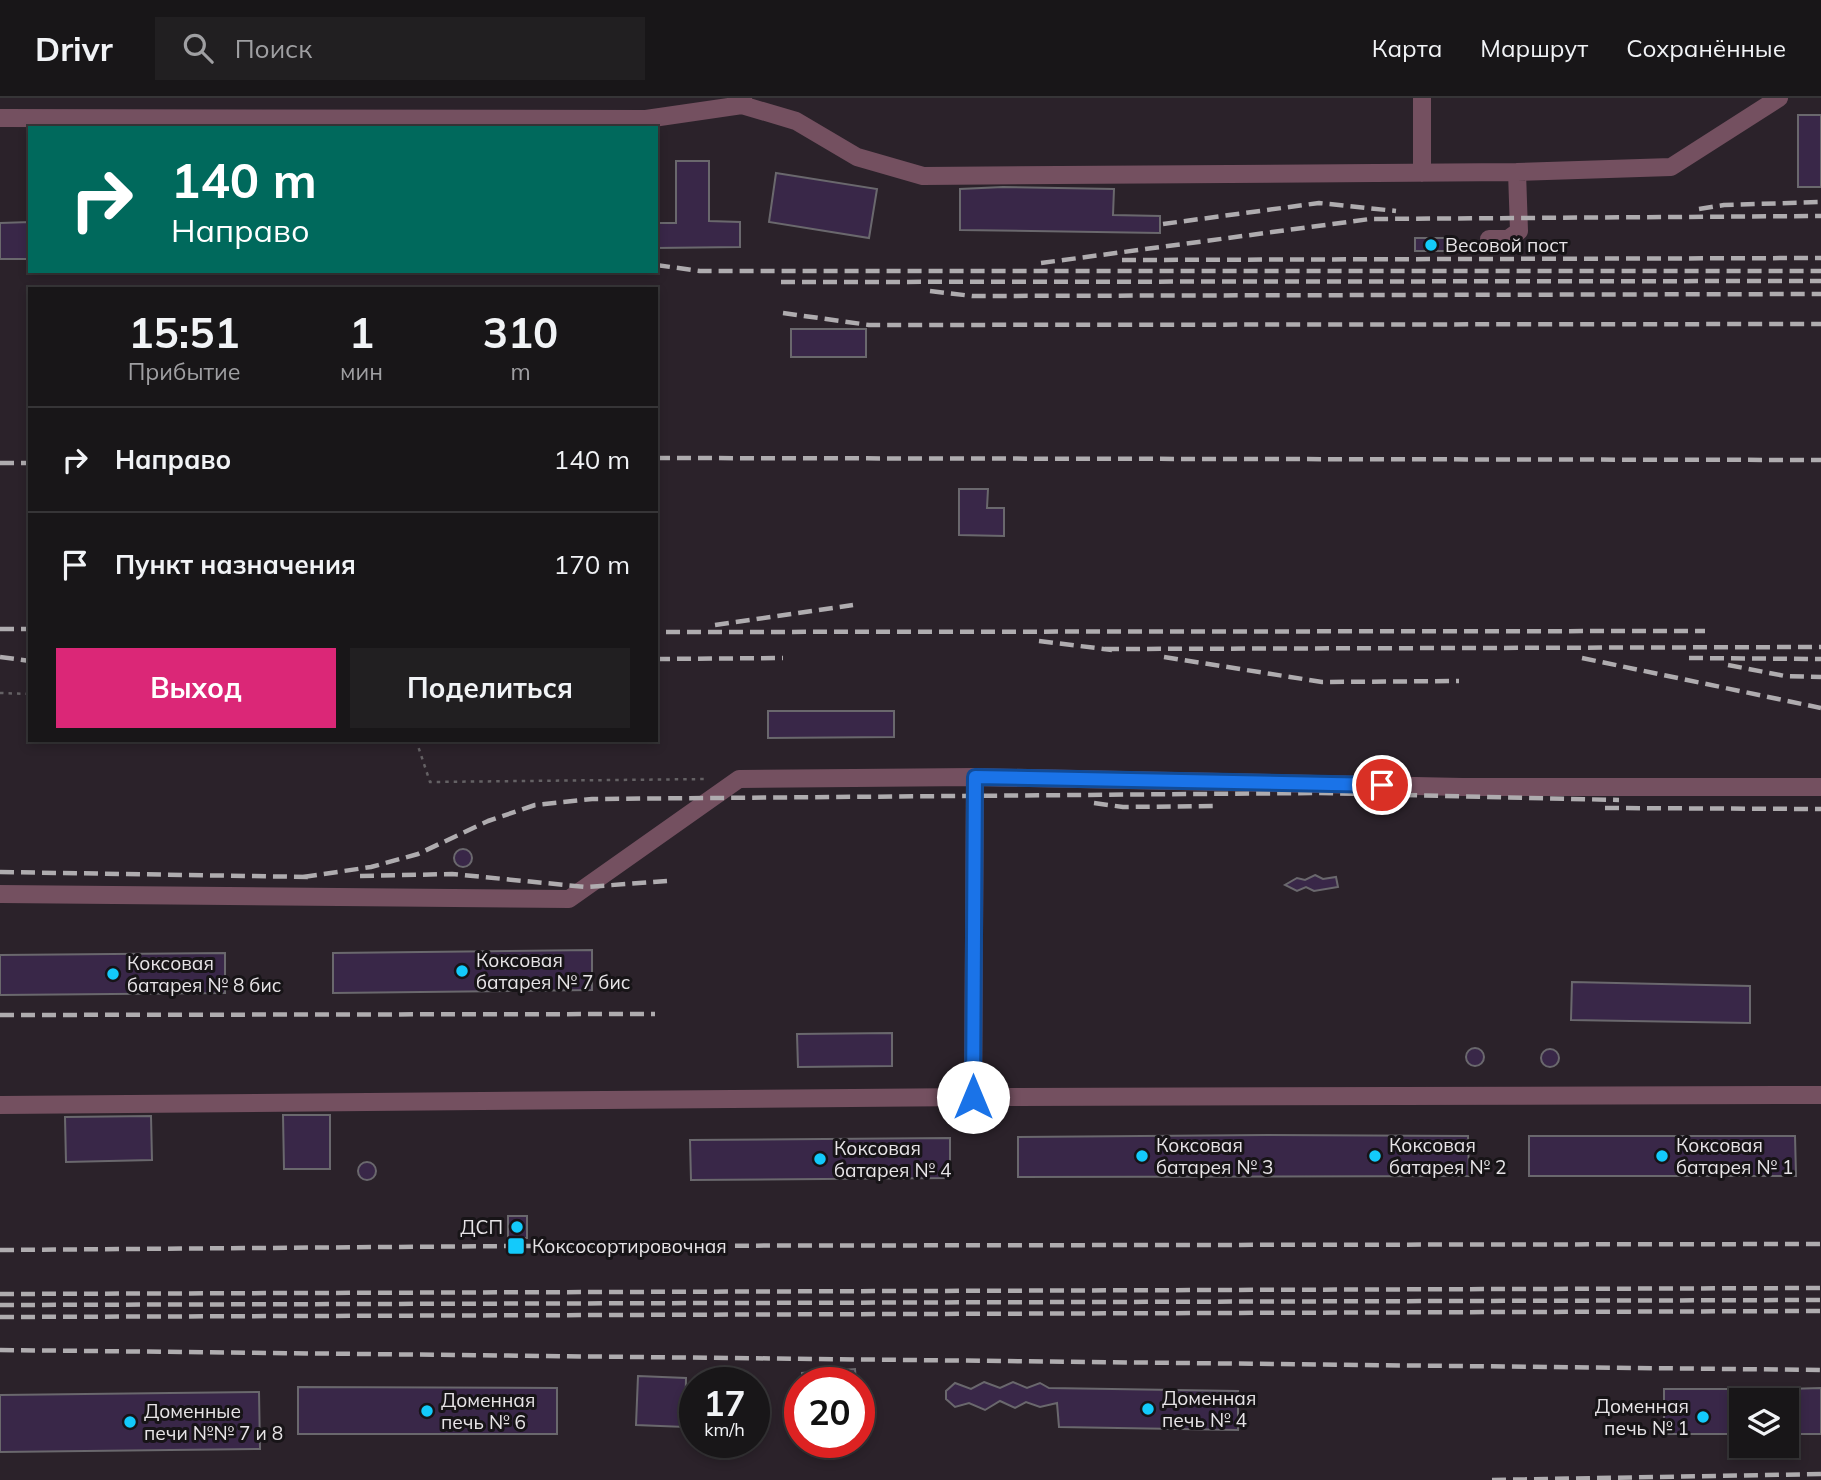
<!DOCTYPE html>
<html lang="ru">
<meta charset="utf-8">
<style>
body{margin:0;font-family:Mulish,sans-serif;background:#211f21;color:#f1f3f6;height:100vh;display:flex;flex-direction:column;font-size:26px;white-space:nowrap}
*{box-sizing:border-box;margin:0}
p{font-size:23px;color:#9f9fa2}
.icon{flex:none;width:38px;height:38px;fill:none;stroke:currentColor;stroke-width:2;stroke-linecap:round;stroke-linejoin:round}
.map{position:relative;flex:1;overflow:hidden}
.side{position:absolute;left:28px;top:189px;width:630px;height:455px;display:flex;flex-direction:column;background:#181618;border-radius:0px;box-shadow:0 4px 10px #0003,0 0 0 2px #363537}
.side>*{flex:none}
.banner{position:absolute;left:28px;top:28px;width:630px;height:147px;border-radius:0px;box-shadow:0 4px 10px #0003,0 0 0 2px #363537;background:#00695c;color:#fff;overflow:hidden}
.tools{position:absolute;left:1729px;top:1290px;display:grid;gap:14px}
.tools a{display:grid;place-items:center;width:70px;height:70px;border-radius:0px;background:#181618;box-shadow:0 4px 10px #0003,0 0 0 2px #363537;font-size:35px}
.speed{position:absolute;left:679px;top:1269px;display:flex;gap:14px;font-size:35px;font-weight:700;text-align:center}
.speed>*{display:grid;place-content:center;width:91px;height:91px;border-radius:50%;background:#181618;box-shadow:0 4px 10px #0003,0 0 0 2px #363537;line-height:1}
.speed small{font-size:18px;font-weight:400}
.speed .limit{border:10px solid #d22;background:#fff;color:#111}
.pin{position:absolute;display:grid;place-items:center;width:60px;height:60px;color:#fff;margin:-30px;border:4px solid #fff;border-radius:50%;box-shadow:0 2px 7px #0007}
.me{position:absolute;width:77px;margin:-38px;rotate:0deg;stroke-linejoin:round;filter:drop-shadow(0 0 5px #0008)}
.turn{display:flex;align-items:center;gap:24px;height:147px;padding:0 28px;font-size:32px}
.turn .icon{width:91px;height:91px;stroke-width:2.5}
.turn b{display:block;font-size:49px;line-height:60px}
.eta{display:flex;justify-content:space-evenly;align-items:center;height:119px;text-align:center}
.eta b{font-size:42px;font-weight:700;line-height:49px}
.action{display:flex;gap:14px;margin-top:auto;padding:14px 28px}
.action a{flex:1;height:80px;border-radius:0px;background:#db2777;color:#fff;font-size:28px;font-weight:700;line-height:80px;text-align:center}
.action a+a{background:#211f21;color:#f1f3f6}
ul{padding:0;list-style:none}
li{display:flex;align-items:center;gap:21px;height:105px;padding:0 28px;border-top:2px solid #363537}
li div{flex:1}
li b{display:block;font-size:26px}
li em{font-style:normal}
header{display:flex;align-items:center;gap:42px;box-sizing:border-box;height:98px;padding:0 35px;background:#181618;border-bottom:2px solid #363537}
header strong{font-size:33px}
nav{display:flex;gap:38px;margin-inline-start:auto;font-size:24px}
.search{width:490px;height:63px;background:#211f21;display:flex;align-items:center;gap:18px;box-sizing:border-box;padding:0 24px;border-radius:0px;color:#9f9fa2;font-size:26px}
.map>svg:first-child{display:block}
.built{fill:#2b222a;fill-rule:evenodd}
.building{fill:#392748;stroke:#6a686d;stroke-width:2}
.lines{fill:none;stroke-linecap:round;stroke-linejoin:round}
.path{stroke:#646164;stroke-width:2.5;stroke-dasharray:3.5 5;stroke-linecap:butt}
.minor{stroke:#745060;stroke-width:18}
.rail{stroke:#afacaf;stroke-width:4.5;stroke-dasharray:14 7;stroke-linecap:butt}
.route-casing{stroke:#114b97;stroke-width:18}
.route{stroke:#1a73e8;stroke-width:12}
.poi-dot{fill:#13cafb;stroke:#171417;stroke-width:2.5}
.labels{text-anchor:middle;dominant-baseline:central;stroke-width:6;stroke-linejoin:round;paint-order:stroke}
.poi-label{font-size:19px;fill:#e7e4e7;stroke:#171417;text-anchor:start}
</style>
<header>
<strong>Drivr</strong>
<div class="search"><svg class="icon" aria-label="search" viewBox="0 0 24 24"><circle cx="10" cy="10" r="6"/><path d="M15 15l6 6"/></svg>Поиск</div>
<nav><a>Карта</a><a>Маршрут</a><a>Сохранённые</a></nav>
</header>
<div class="map">
<svg width="1821" height="1382" viewBox="0 0 1821 1382">
<rect width="100%" height="100%" fill="#201d20"/>
<path class="built" d="M0,0h1821v1382h-1821zM30,30h626v143h-626zM30,191h626v451h-626zM695,1284h59v60h-59zM800,1284h59v60h-59zM1741,1302h46v46h-46z"/>
<path class="building" d="M1798,17h23v72h-23z
M676,63h33v60l31,1v25l-84,1v-25h20z
M776,75l101,16 -8,49 -100,-16z
M1003,89l111,2 -1,26 47,1v17l-200,-3v-41z
M30,124v37h-30v-36z
M1415,140h33v13h-33z
M791,231h75v28h-75z
M959,391h29l-1,19h17v28l-45,-1z
M768,613h126v26l-126,1z
M454 760a9 9 0 1 1 18 0a9 9 0 1 1-18 0Z
M1315,777l8,4 13,-2 2,10 -24,4 -8,-4 -9,4 -12,-6 12,-7 8,2z
M592,852v40l-259,3v-40z
M225,855v40l-225,2v-40z
M1572,884l178,4v37l-179,-3z
M892,935v33l-94,1 -1,-33z
M1466 959a9 9 0 1 1 18 0a9 9 0 1 1-18 0Z
M1541 960a9 9 0 1 1 18 0a9 9 0 1 1-18 0Z
M283,1017h47v54h-46z
M151,1018l1,44 -86,2 -1,-45z
M1266,1037l202,1 1,40 -451,1v-40z
M1529,1038h266l1,40h-267z
M950,1040v40l-259,2 -1,-40z
M358 1073a9 9 0 1 1 18 0a9 9 0 1 1-18 0Z
M508,1118h19v22h-19z
M855,1271l1,13h-54v-9z
M638,1278l48,2 -1,49 -49,-2z
M984,1284l16,6 13,-6 14,6 13,-5 9,5 189,3v39l-179,-3 -2,-24 -17,4 -14,-5 -11,6 -15,-7 -15,9 -16,-7 -14,4 -9,-8v-8l9,-8 16,6z
M298,1289l259,1v46h-259z
M1821,1290v46h-34v-45z
M1664,1291h77v45h-77z
M259,1294l1,57 -260,3v-57z"/>
<g class="lines">
<path class="path" d="M0,595l30,1
M416,642l14,42 278,-3"/>
<path class="minor" d="M743,0l-1,7 54,16 61,36 66,19 594,-4 154,-5 108,-69
M0,20l646,1 96,-14
M1422,75v-75
M1489,141h19l11,-8 -2,-59
M975,679l488,10h358
M0,796l569,5 170,-120 236,-2 -2,320
M0,1007l973,-8 848,-2"/>
<path class="rail" d="M1699,111l25,-4 97,-3
M1163,126l156,-21 77,8
M1122,162l699,-2
M1041,165l329,-44 451,-3
M656,167l44,6h1121
M781,184l1040,-1
M930,193l42,5 849,-2
M783,215l86,12 952,-1
M656,360l1165,2
M0,365h30
M715,527l138,-20
M0,531h30
M666,534l1039,-1
M1039,543l73,9
M1105,551l716,-2
M0,559l30,4
M1164,559l158,25 137,-1
M1582,560l239,50
M1689,560l132,1
M656,561l127,-1
M1728,567l57,11 36,1
M1094,705l29,4 95,-1
M1605,710l216,1
M0,774l311,5
M360,778l92,-2 134,13 81,-6
M303,779l68,-10 47,-13 70,-33 47,-16 57,-6 725,-6 302,7
M0,917l655,-1
M0,1152l516,-4 1305,-2
M0,1196l1821,-6
M0,1207l1821,-5
M0,1219l1821,-6
M0,1252l1821,20
M1492,1382l329,-6"/>
</g>
<g class="lines">
<g class="route-casing">
<path id="route" d="M973,999l2,-320 407,8"/>
</g>
<use href="#route" class="route"/>
</g>
<g class="poi-dot">
<circle cx="1431" cy="147" r="7"/>
<circle cx="462" cy="873" r="7"/>
<circle cx="113" cy="876" r="7"/>
<circle cx="1142" cy="1058" r="7"/>
<circle cx="1375" cy="1058" r="7"/>
<circle cx="1662" cy="1058" r="7"/>
<circle cx="820" cy="1061" r="7"/>
<circle cx="517" cy="1129" r="7"/>
<rect x="507" y="1139" width="18" height="18" rx="3.5"/>
<circle cx="1148" cy="1311" r="7"/>
<circle cx="427" cy="1313" r="7"/>
<circle cx="1703" cy="1319" r="7"/>
<circle cx="130" cy="1324" r="7"/>
</g>
<g class="labels">
<g class="poi-label">
<text x="1445" y="147">Весовой пост</text>
<text x="476" y="862">Коксовая<tspan x="476" dy="22">батарея № 7 бис</tspan></text>
<text x="127" y="865">Коксовая<tspan x="127" dy="22">батарея № 8 бис</tspan></text>
<text x="1156" y="1047">Коксовая<tspan x="1156" dy="22">батарея № 3</tspan></text>
<text x="1389" y="1047">Коксовая<tspan x="1389" dy="22">батарея № 2</tspan></text>
<text x="1676" y="1047">Коксовая<tspan x="1676" dy="22">батарея № 1</tspan></text>
<text x="834" y="1050">Коксовая<tspan x="834" dy="22">батарея № 4</tspan></text>
<text x="503" y="1129" text-anchor="end">ДСП</text>
<text x="532" y="1148">Коксосортировочная</text>
<text x="1162" y="1300">Доменная<tspan x="1162" dy="22">печь № 4</tspan></text>
<text x="441" y="1302">Доменная<tspan x="441" dy="22">печь № 6</tspan></text>
<text x="1689" y="1308" text-anchor="end">Доменная<tspan x="1689" dy="22">печь № 1</tspan></text>
<text x="144" y="1313">Доменные<tspan x="144" dy="22">печи №№ 7 и 8</tspan></text>
</g>
</g>
</svg>
<div class="tools">
<a><svg class="icon" aria-label="layers" viewBox="0 0 24 24"><path d="M12 4l9 5-9 5-9-5zM3 14l9 5 9-5"/></svg></a>
</div>
<div class="speed"><div>17<small>km/h</small></div><div class="limit">20</div></div>
<div class="pin" style="left:1382px;top:687px;background:#d93025"><svg class="icon" aria-label="arrive" viewBox="0 0 24 24"><path d="M6 21V4h12l-3 4 3 4H6"/></svg></div>
<svg class="me" style="left:973px;top:999px" viewBox="-20 -20 40 40"><circle r="19" fill="#fff"/><path d="M0-13L10 11 0 6-10 11z" fill="#1a73e8"/></svg>
<div class="banner">
<div class="turn"><svg class="icon" aria-label="right" viewBox="0 0 24 24"><path d="M7 20v-9h11M14 6l5 5-5 5"/></svg><div><b>140 m</b>Направо</div></div>
</div>
<section class="side">
<div class="eta">
<div><b>15:51</b><p>Прибытие</p></div>
<div><b>1</b><p>мин</p></div>
<div><b>310</b><p>m</p></div>
</div>
<ul>
<li><svg class="icon" aria-label="right" viewBox="0 0 24 24"><path d="M7 20v-9h11M14 6l5 5-5 5"/></svg><div><b>Направо</b></div><em>140 m</em></li>
<li><svg class="icon" aria-label="arrive" viewBox="0 0 24 24"><path d="M6 21V4h12l-3 4 3 4H6"/></svg><div><b>Пункт назначения</b></div><em>170 m</em></li>
</ul>
<div class="action"><a>Выход</a><a>Поделиться</a></div>
</section>
</div>
